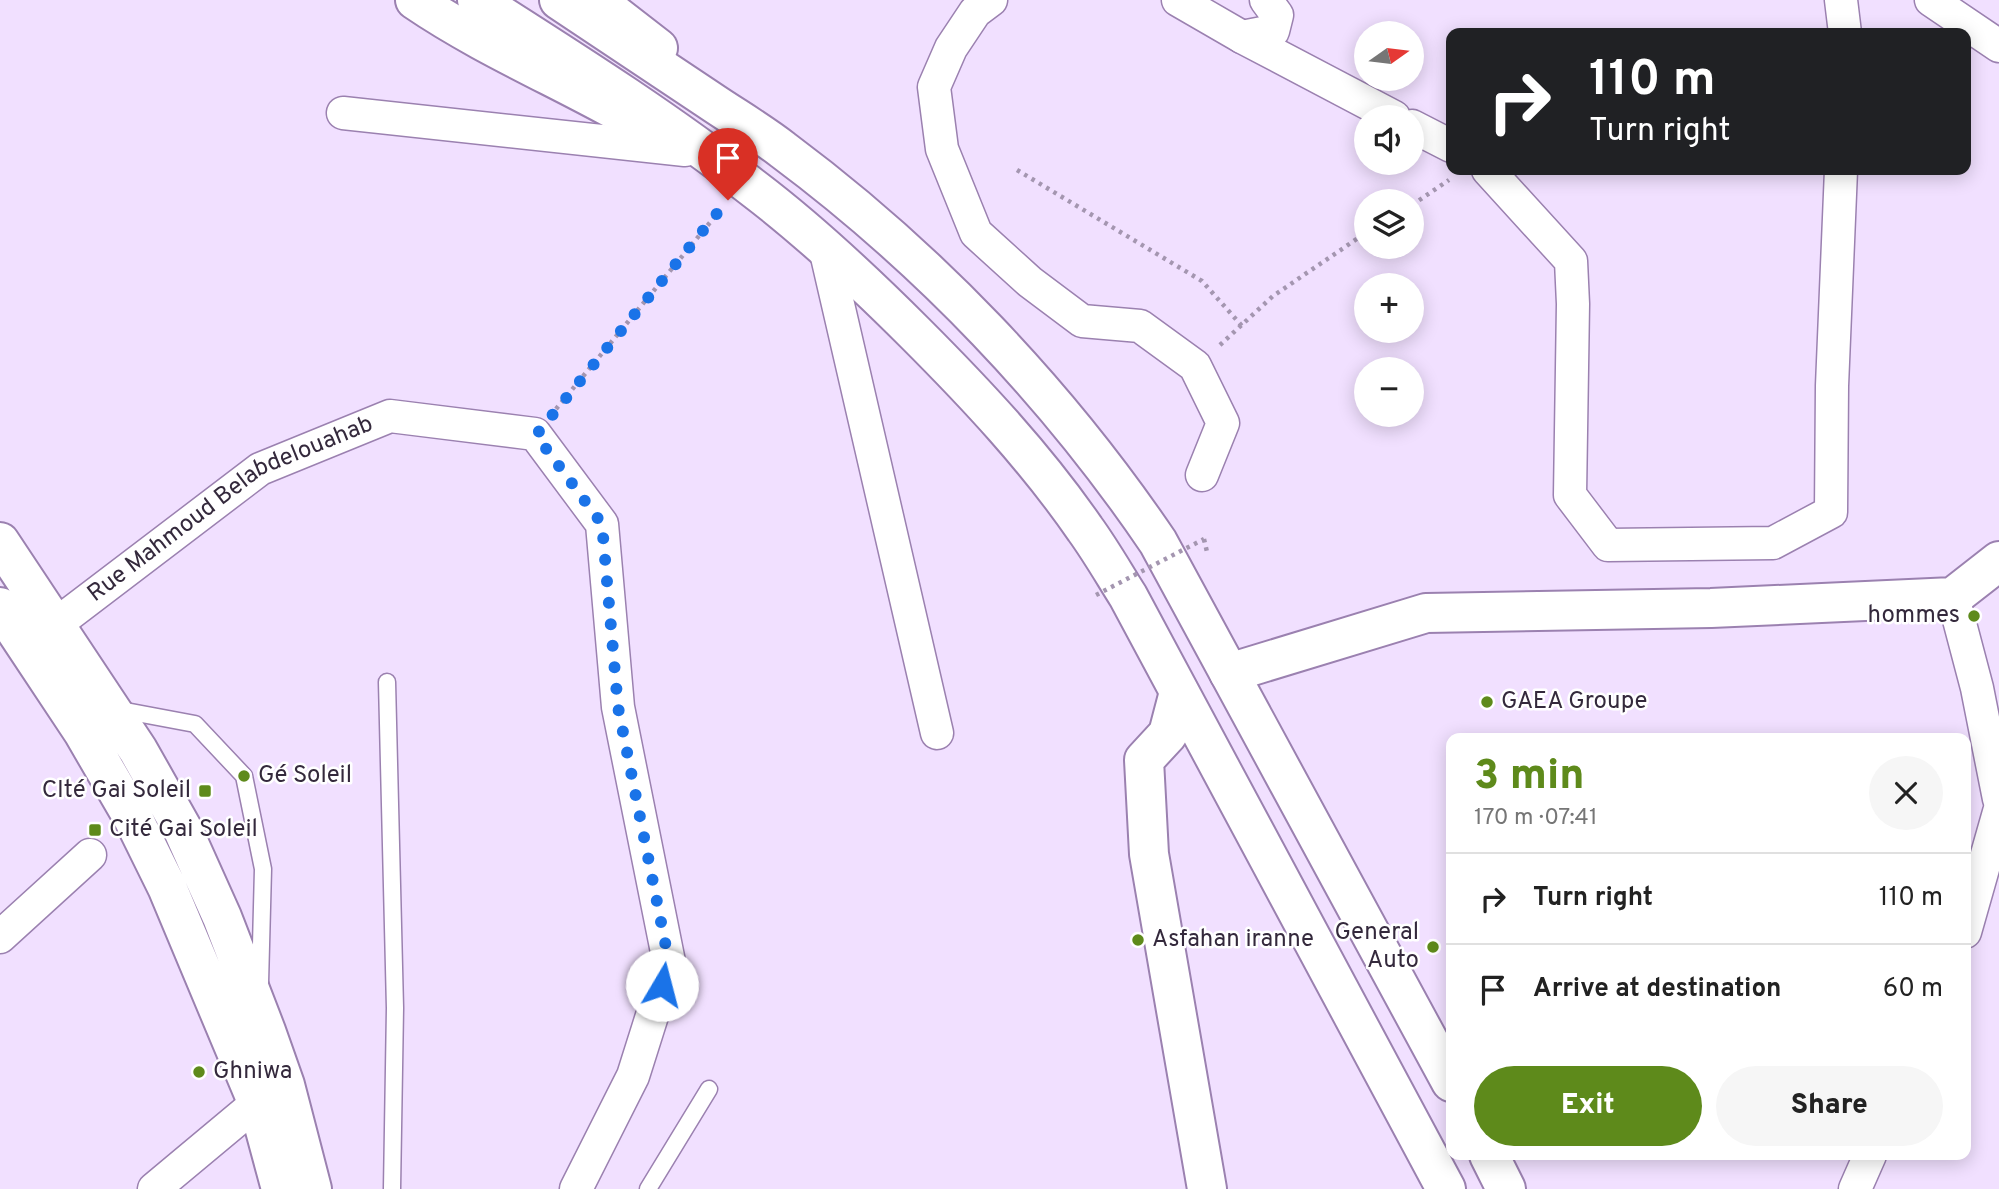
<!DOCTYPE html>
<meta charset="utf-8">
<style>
body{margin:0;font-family:Overpass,sans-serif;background:#f6f6f6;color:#222;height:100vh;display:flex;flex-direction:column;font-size:26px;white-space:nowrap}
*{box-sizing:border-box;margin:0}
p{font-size:23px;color:#767676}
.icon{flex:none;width:38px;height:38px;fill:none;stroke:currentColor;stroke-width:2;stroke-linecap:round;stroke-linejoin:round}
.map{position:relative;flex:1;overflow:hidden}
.panel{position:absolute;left:1446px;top:733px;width:525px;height:427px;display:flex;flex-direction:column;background:#fff;border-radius:14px;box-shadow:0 4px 18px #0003}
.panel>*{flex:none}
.banner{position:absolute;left:1446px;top:28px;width:525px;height:147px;border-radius:14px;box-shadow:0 4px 18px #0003;background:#202124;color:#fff;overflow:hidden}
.needle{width:46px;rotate:76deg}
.tools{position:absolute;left:1354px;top:21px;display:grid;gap:14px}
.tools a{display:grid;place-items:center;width:70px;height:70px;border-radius:50%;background:#fff;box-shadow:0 4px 18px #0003;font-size:35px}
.pin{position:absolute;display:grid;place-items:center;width:60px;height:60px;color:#fff;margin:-72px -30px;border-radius:50% 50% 50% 0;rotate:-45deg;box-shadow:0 0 7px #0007}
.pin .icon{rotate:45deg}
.me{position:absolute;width:77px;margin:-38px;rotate:8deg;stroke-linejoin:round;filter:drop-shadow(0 0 5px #0008)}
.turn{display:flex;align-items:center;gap:24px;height:147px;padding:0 28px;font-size:32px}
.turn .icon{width:91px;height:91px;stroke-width:2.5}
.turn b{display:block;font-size:49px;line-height:60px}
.round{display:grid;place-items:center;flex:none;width:74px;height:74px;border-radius:37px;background:#f6f6f6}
.head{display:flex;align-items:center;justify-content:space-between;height:119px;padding:0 28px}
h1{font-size:42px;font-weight:800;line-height:52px;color:#5e8a1b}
.primary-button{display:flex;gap:14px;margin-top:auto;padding:14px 28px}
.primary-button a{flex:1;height:80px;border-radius:42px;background:#5e8a1b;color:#fff;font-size:28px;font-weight:800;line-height:80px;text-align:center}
.primary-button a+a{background:#f6f6f6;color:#222}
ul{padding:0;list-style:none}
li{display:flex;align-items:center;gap:21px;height:91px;padding:0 28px;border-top:2px solid #e0e0e0}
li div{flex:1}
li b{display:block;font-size:26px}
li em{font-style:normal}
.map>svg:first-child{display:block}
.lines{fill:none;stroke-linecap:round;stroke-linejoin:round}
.lane-casing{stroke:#9b81b0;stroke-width:19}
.street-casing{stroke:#9b81b0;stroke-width:35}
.secondary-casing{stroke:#9b81b0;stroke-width:42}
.primary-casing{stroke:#9b81b0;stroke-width:42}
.highway-casing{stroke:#9b81b0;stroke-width:42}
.path{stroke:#a496b0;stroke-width:4.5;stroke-dasharray:3.5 5;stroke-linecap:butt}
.lane{stroke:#fff;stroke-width:16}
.street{stroke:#fff;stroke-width:32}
.secondary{stroke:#fff;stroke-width:38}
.primary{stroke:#fff;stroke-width:38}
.highway{stroke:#fff;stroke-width:38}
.path-bridge{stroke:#a496b0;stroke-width:4.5;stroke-dasharray:3.5 5;stroke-linecap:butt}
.route{stroke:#1a73e8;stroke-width:12;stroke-dasharray:0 21.6}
.poi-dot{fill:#5e8a1b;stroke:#fff;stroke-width:2.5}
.labels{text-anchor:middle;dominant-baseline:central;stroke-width:5;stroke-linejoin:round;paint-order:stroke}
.street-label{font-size:24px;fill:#34293c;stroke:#fff}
.poi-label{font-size:24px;fill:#34293c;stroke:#fff;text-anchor:start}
</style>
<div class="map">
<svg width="1999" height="1189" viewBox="0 0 1999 1189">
<rect width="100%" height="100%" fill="#f1e0ff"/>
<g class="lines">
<g class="lane-casing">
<path id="lane" d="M387,682l8,326 -3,181
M115,709l80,15 49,52 19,93 -3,114
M648,1189l61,-100"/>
</g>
<g class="street-casing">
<g id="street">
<path d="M991,0l-16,12 -24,36 -17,39 8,62 34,84 54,49 52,39 58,5 55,40 28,57 -21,52"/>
<path d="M1178,0l64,37 152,80"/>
<path d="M1841,0l4,33"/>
<path d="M1931,0l68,46"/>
<path d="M1242,37l31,-6 4,-16 -11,-15"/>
<path d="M343,113l342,37"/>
<path d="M1412,126l39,20"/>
<path d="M1488,170l83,91 2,43 -3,191 38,50 165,-2 58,-31 1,-126 9,-216"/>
<path d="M825,248l112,485"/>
<path d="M1953,597l24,91 22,111"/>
<path id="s1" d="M55,625l205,-156 130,-53 145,18 67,90 16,183 51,255 -36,114 -57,113"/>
<path d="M1965,932l34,-120"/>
<path d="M0,937l90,-82"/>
<path d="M154,1189l103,-86"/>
<path d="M1855,1189l15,-34"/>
</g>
</g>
<g class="secondary-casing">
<path id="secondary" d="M1229,673l197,-60 285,-5 242,-11 46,-36
M1179,692l-11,42 -24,26 5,94 58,335"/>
</g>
<g class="primary-casing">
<path id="primary" d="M415,0c69,47 146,79 218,120
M596,0l62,48
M0,542l138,208 44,78 40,89 44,114 19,54 27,104
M0,607l83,125 50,86 34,69 91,217 23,85"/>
</g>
<g class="highway-casing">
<path id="highway" d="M477,0c94,60 188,119 276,188 58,44 111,94 162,145 61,61 121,125 170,196 16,22 29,45 43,67l318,593
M559,0c50,33 100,67 150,100 25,17 51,32 74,50 145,108 274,243 375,392l293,540
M1489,1155l17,34"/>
</g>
<path class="path" d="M1017,170l185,111 40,45
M1412,205l37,-25
M1220,345l53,-49 94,-64
M556,409l166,-201
M1204,539l3,13"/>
<use href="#lane" class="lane"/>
<use href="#street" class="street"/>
<use href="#secondary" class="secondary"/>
<use href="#primary" class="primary"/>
<use href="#highway" class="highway"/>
<path class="path-bridge" d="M1096,595l108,-56"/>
</g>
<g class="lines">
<path class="route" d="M662,985l7,-23 -51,-255 -16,-183 -66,-89 192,-235"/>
</g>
<g class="poi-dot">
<circle cx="1974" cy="616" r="7"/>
<circle cx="1487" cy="702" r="7"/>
<circle cx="244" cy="776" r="7"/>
<rect x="198" y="784" width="14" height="14" rx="3.5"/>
<rect x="88" y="823" width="14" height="14" rx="3.5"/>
<circle cx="1138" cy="940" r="7"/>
<circle cx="1433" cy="947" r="7"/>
<circle cx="199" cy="1072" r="7"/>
</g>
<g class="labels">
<g class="street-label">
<text stroke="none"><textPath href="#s1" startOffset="212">Rue Mahmoud Belabdelouahab</textPath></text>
</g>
<g class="poi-label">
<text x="1960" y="616" text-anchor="end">hommes</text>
<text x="1501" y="702">GAEA Groupe</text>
<text x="258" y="776">Gé Soleil</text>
<text x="191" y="791" text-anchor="end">CIté Gai Soleil</text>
<text x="109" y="830">Cité Gai Soleil</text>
<text x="1419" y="933" text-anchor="end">General<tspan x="1419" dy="28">Auto</tspan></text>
<text x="1152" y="940">Asfahan iranne</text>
<text x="213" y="1072">Ghniwa</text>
</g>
</g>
</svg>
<div class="tools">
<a><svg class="needle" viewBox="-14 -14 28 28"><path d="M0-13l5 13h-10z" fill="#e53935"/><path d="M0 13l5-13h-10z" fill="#767676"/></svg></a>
<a><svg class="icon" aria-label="sound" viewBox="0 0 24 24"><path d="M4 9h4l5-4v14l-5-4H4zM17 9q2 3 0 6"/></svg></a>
<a><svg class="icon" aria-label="layers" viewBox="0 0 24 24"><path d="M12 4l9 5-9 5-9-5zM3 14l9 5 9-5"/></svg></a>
<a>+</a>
<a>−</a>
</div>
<div class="pin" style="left:728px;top:200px;background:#d93025"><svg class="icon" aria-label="arrive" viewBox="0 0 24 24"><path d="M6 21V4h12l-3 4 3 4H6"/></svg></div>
<svg class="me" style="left:662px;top:985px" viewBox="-20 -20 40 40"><circle r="19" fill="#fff"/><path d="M0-13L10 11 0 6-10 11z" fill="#1a73e8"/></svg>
<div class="banner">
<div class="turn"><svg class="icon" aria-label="right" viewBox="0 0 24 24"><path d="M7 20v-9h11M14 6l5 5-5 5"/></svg><div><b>110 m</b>Turn right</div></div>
</div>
<section class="panel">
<div class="head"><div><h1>3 min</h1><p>170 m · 07:41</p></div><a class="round"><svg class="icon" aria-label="close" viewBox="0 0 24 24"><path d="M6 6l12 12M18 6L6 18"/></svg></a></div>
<ul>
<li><svg class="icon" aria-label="right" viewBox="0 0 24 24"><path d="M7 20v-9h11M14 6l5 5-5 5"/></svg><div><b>Turn right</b></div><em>110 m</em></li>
<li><svg class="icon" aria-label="arrive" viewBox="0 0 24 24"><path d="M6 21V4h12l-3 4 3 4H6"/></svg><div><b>Arrive at destination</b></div><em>60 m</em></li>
</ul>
<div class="primary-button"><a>Exit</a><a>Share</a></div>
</section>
</div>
